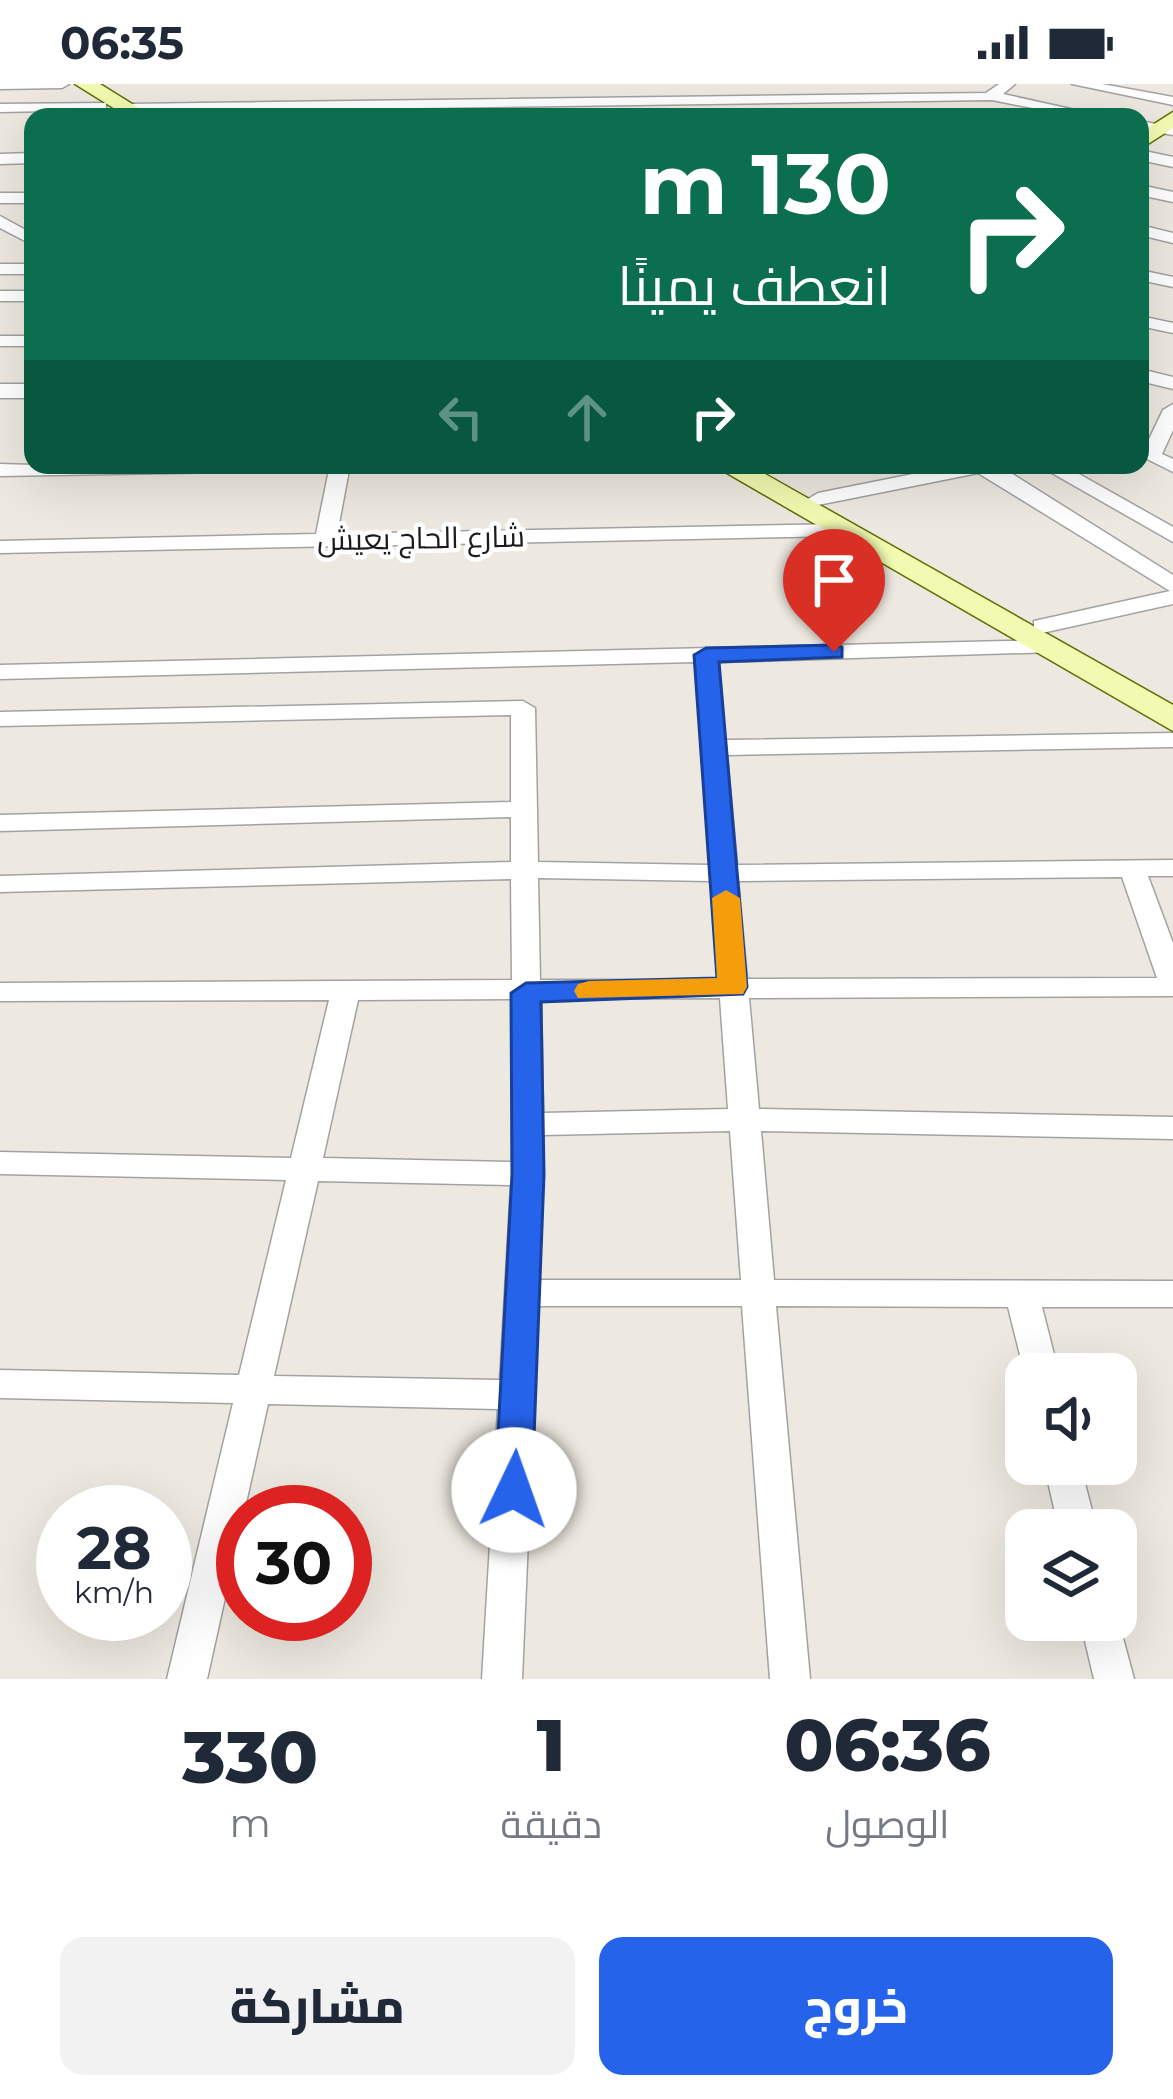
<!DOCTYPE html>
<html lang="ar">
<meta charset="utf-8">
<style>
body{margin:0;font-family:Montserrat,Cairo,sans-serif;background:#f2f2f3;color:#1f2937;direction:rtl;height:100vh;display:flex;flex-direction:column;font-size:45px;white-space:nowrap}
*{box-sizing:border-box;margin:0}
p{font-size:39px;color:#747a83}
.icon{flex:none;width:66px;height:66px;fill:none;stroke:currentColor;stroke-width:2;stroke-linecap:round;stroke-linejoin:round}
.map{position:relative;height:1595px;overflow:hidden;direction:ltr}
.panel{display:flex;flex-direction:column;background:#fff;flex:1}
.panel>*{flex:none}
.guide{position:absolute;left:24px;top:24px;width:1125px;height:366px;border-radius:24px;box-shadow:0 12px 48px #0002;direction:rtl;background:#0b6e4f;color:#fff;overflow:hidden}
.fabs{position:absolute;left:1005px;top:1269px;display:grid;gap:24px}
.fabs a{display:grid;place-items:center;width:132px;height:132px;border-radius:24px;background:#fff;box-shadow:0 12px 48px #0002;font-size:60px}
.speed{position:absolute;left:36px;top:1401px;display:flex;gap:24px;font-size:60px;font-weight:700;text-align:center}
.speed>*{display:grid;place-content:center;width:156px;height:156px;border-radius:50%;background:#fff;box-shadow:0 12px 48px #0002;line-height:1}
.speed small{font-size:30px;font-weight:400}
.speed .limit{border:18px solid #d22;background:#fff;color:#111}
.pin{position:absolute;display:grid;place-items:center;width:102px;height:102px;color:#fff;margin:-123px -51px;border-radius:50% 50% 50% 0;rotate:-45deg;box-shadow:0 0 12px #0007}
.pin .icon{rotate:45deg}
.me{position:absolute;width:132px;margin:-66px;rotate:3deg;stroke-linejoin:round;filter:drop-shadow(0 0 9px #0008)}
.turn{display:flex;align-items:center;gap:42px;height:252px;padding:0 60px;font-size:54px}
.turn .icon{width:156px;height:156px;stroke-width:2.5}
.turn b{display:block;font-size:84px;line-height:102px}
.lanes{display:flex;align-items:center;height:114px;padding:0 60px;background:#0003;justify-content:center;gap:60px;direction:ltr}
.lanes .off{opacity:.35}
.eta{display:flex;justify-content:space-evenly;align-items:center;height:204px;text-align:center}
.eta b{font-size:72px;font-weight:800;line-height:84px}
.primary-button{display:flex;gap:24px;margin-top:auto;padding:24px 60px}
.primary-button a{flex:1;height:138px;border-radius:24px;background:#2563eb;color:#fff;font-size:48px;font-weight:800;line-height:138px;text-align:center}
.primary-button a+a{background:#f2f2f3;color:#1f2937}
.status{display:flex;justify-content:space-between;align-items:center;height:84px;padding:0 60px;background:#fff;direction:ltr}
.status svg{height:33px;fill:currentColor}
.map>svg:first-child{display:block}
.lines{fill:none;stroke-linecap:round;stroke-linejoin:round}
.minor-casing{stroke:#a2a2a2;stroke-width:3}
.tertiary-casing{stroke:#a2a2a2;stroke-width:3}
.secondary-casing{stroke:#5e7003;stroke-width:3}
.minor{fill:#fff;fill-rule:evenodd}
.tertiary{fill:#fff;fill-rule:evenodd}
.secondary{fill:#f1fab1;fill-rule:evenodd}
.route{fill:#2563eb;stroke:#184099;stroke-width:3}
.slow{fill:#f59e0b}
.labels{text-anchor:middle;dominant-baseline:central;stroke-width:9;stroke-linejoin:round;paint-order:stroke}
.far-street-label{font-size:30px;fill:#1b1b1b;stroke:#fff}
</style>
<div class="status"><b>06:35</b><svg viewBox="0 0 49 12"><path d="M0 12V9h3v3zM5 12V6h3v6zM10 12V3h3v9zM15 12V0h3v12zM26 1h20v11H26zM47 4h2v5h-2z"/></svg></div>
<div class="map">
<svg width="1173" height="1595" viewBox="0 0 1173 1595">
<rect width="100%" height="100%" fill="#ede9e0"/>
<g class="lines">
<g class="minor-casing">
<path id="minor" d="M0,0h69l-7,4 -62,1z
M999,0h16l-12,10 104,23h-29l-86,-17 -865,12 -7,-4 7,-4 859,-11z
M1072,0h30l71,13v8z
M106,19v6l-5,1 -101,2v-8z
M1140,37l33,6v8l-33,-6z
M1140,66l33,7v10l-33,-7z
M33,69v10l-33,1v-10z
M1140,101l33,7v10l-33,-7z
M0,109h33v10h-33z
M0,132l33,18v11l-33,-17z
M1140,141l33,8v10l-33,-8z
M0,180h33v10h-33z
M1140,186l33,7v10l-33,-7z
M0,207h33v10h-33z
M1140,232l33,7v10l-33,-7z
M0,252h33v10h-33z
M1140,285l33,8v12l-33,-8z
M1173,320v26l-11,24 11,5v13l-32,-16 22,-46z
M0,380l33,1h257l-10,6 -280,5z
M330,381h20l-13,69 504,-10 11,6 -11,6 -841,17v-12l316,-7z
M958,381h40l175,110v29l-131,29 -8,-2v-10l136,-30 -192,-118 -160,32 -10,-6 10,-6z
M1038,381h25l110,62v15z
M1047,556l12,7 -4,5 -337,10 7,78 448,-7v14l-446,8 10,110 436,-5v16h-25l25,67v53l-424,2 10,111 414,8v22l-412,-8 13,149 399,1v26h-131l17,67h-33v5l-18,-72 -232,-1 34,373h-40l-28,-373h-204l-16,373h-40l16,-270 -230,-5 -61,275h-40l66,-276 -233,-5v-28l239,5 47,-195 -286,-6v-22l291,6 38,-158 -329,1v-18l512,-3 -1,-101 -511,13v-16l511,-14v-45l-511,14v-16l511,-13v-87l-511,11v-14l523,-11 12,7 3,154 172,3 -15,-203 -695,17v-14zM1122,793l35,101 -410,1 -9,-98zM538,794l173,3 7,99h-178zM720,914l8,111 -185,4 -2,-114zM512,915v163l-189,-4 35,-158zM730,1047l11,149h-202l4,-145zM318,1097l193,4 -11,195 -226,-4z
M1044,1380h36l17,66h-38z
M1116,1528l18,67h-40l-14,-59h36z"/>
</g>
<g class="tertiary-casing">
<path id="tertiary" d="M0,300h33v14h-33z"/>
</g>
<g class="secondary-casing">
<path id="secondary" d="M75,0h25l53,33h-25z
M1173,28v16l-33,21v-16z
M713,381h36l424,240v26z"/>
</g>
<use href="#minor" class="minor"/>
<use href="#tertiary" class="tertiary"/>
<use href="#secondary" class="secondary"/>
</g>
<path class="route" d="M834,561l8,2v10l-123,5 28,325 -4,7 -202,8 3,172 -12,316 -5,11 -13,5 -14,-5 -5,-11 17,-316 -1,-181 15,-10 191,-5 -23,-323 12,-7z"/>
<path class="slow" d="M726,806l14,8 7,89 -4,7 -165,4 -4,-7 4,-7 11,-3 128,-3 -5,-80z"/>
<g class="labels">
<g class="far-street-label">
<text transform="translate(421 454) rotate(-1)">شارع الحاج يعيش</text>
</g>
</g>
</svg>
<div class="fabs">
<a><svg class="icon" aria-label="sound" viewBox="0 0 24 24"><path d="M4 9h4l5-4v14l-5-4H4zM17 9q2 3 0 6"/></svg></a>
<a><svg class="icon" aria-label="layers" viewBox="0 0 24 24"><path d="M12 4l9 5-9 5-9-5zM3 14l9 5 9-5"/></svg></a>
</div>
<div class="speed"><div>28<small>km/h</small></div><div class="limit">30</div></div>
<div class="pin" style="left:834px;top:568px;background:#d93025"><svg class="icon" aria-label="arrive" viewBox="0 0 24 24"><path d="M6 21V4h12l-3 4 3 4H6"/></svg></div>
<svg class="me" style="left:514px;top:1406px" viewBox="-20 -20 40 40"><circle r="19" fill="#fff"/><path d="M0-13L10 11 0 6-10 11z" fill="#2563eb"/></svg>
<div class="guide">
<div class="turn"><svg class="icon" aria-label="right" viewBox="0 0 24 24"><path d="M7 20v-9h11M14 6l5 5-5 5"/></svg><div><b>130 m</b>انعطف يمينًا</div></div>
<div class="lanes"><svg class="icon off" aria-label="left" viewBox="0 0 24 24"><path d="M17 20v-9H6M10 6l-5 5 5 5"/></svg><svg class="icon off" aria-label="ahead" viewBox="0 0 24 24"><path d="M12 20V5M6 11l6-6 6 6"/></svg><svg class="icon" aria-label="right" viewBox="0 0 24 24"><path d="M7 20v-9h11M14 6l5 5-5 5"/></svg></div>
</div>
</div>
<section class="panel">
<div class="eta">
<div><b>06:36</b><p>الوصول</p></div>
<div><b>1</b><p>دقيقة</p></div>
<div><b>330</b><p>m</p></div>
</div>
<div class="primary-button"><a>خروج</a><a>مشاركة</a></div>
</section>
